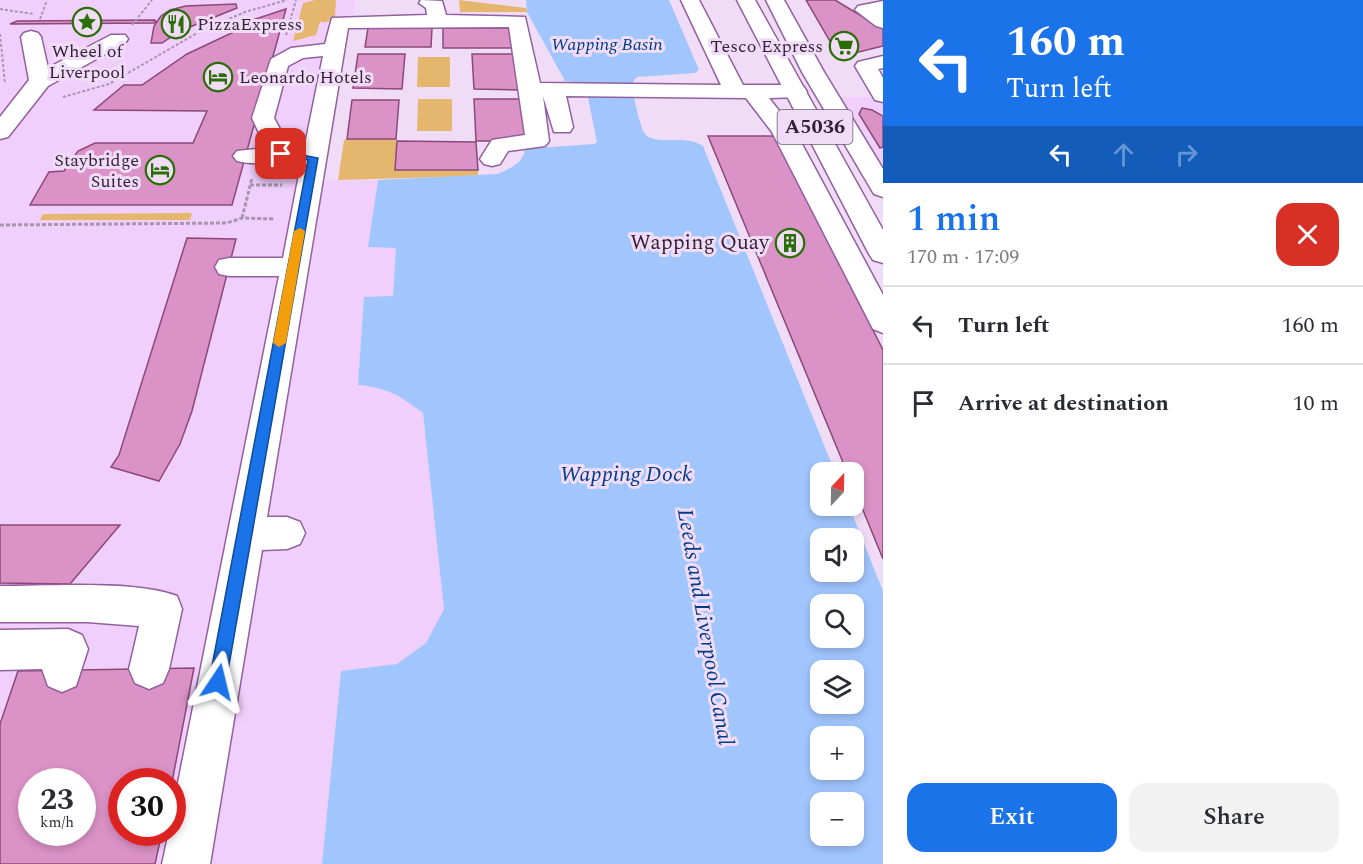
<!DOCTYPE html>
<meta charset="utf-8">
<style>
body{margin:0;font-family:Spectral,serif;background:#f2f2f3;color:#2b2b33;height:100vh;display:flex;flex-direction:column;font-size:22px;white-space:nowrap}
*{box-sizing:border-box;margin:0}
p{font-size:20px;color:#7c7c81}
.icon{flex:none;width:33px;height:33px;fill:none;stroke:currentColor;stroke-width:2;stroke-linecap:round;stroke-linejoin:round}
.map{position:relative;flex:1;overflow:hidden}
.details{display:flex;flex-direction:column;background:#fff;width:480px}
.details>*{flex:none}
.banner{background:#1a73e8;color:#fff;overflow:hidden}
.needle{width:39px;rotate:22deg}
.controls{position:absolute;left:810px;top:462px;display:grid;gap:12px}
.controls a{display:grid;place-items:center;width:54px;height:54px;border-radius:12px;background:#fff;box-shadow:0 3px 9px #0003;font-size:30px}
.speed{position:absolute;left:18px;top:768px;display:flex;gap:12px;font-size:30px;font-weight:700;text-align:center}
.speed>*{display:grid;place-content:center;width:78px;height:78px;border-radius:50%;background:#fff;box-shadow:0 3px 9px #0003;line-height:1}
.speed small{font-size:15px;font-weight:400}
.speed .limit{border:9px solid #d22;background:#fff;color:#111}
.pin{position:absolute;display:grid;place-items:center;width:51px;height:51px;color:#fff;margin:-26px;border-radius:12px;box-shadow:0 3px 9px #0006}
.me{position:absolute;width:66px;margin:-33px;rotate:10deg;stroke-linejoin:round;filter:drop-shadow(0 0 4px #0008)}
.turn{display:flex;align-items:center;gap:21px;height:126px;padding:0 24px;font-size:27px}
.turn .icon{width:78px;height:78px;stroke-width:2.5}
.turn b{display:block;font-size:42px;line-height:51px}
.lanes{display:flex;align-items:center;height:57px;padding:0 24px;background:#0003;justify-content:center;gap:30px;direction:ltr}
.lanes .off{opacity:.35}
.round{display:grid;place-items:center;flex:none;width:63px;height:63px;border-radius:18px;background:#f2f2f3}
.head{display:flex;align-items:center;justify-content:space-between;height:102px;padding:0 24px}
h1{font-size:36px;font-weight:600;line-height:45px;color:#1a73e8}
.primary-button{display:flex;gap:12px;margin-top:auto;padding:12px 24px}
.primary-button a{flex:1;height:69px;border-radius:18px;background:#1a73e8;color:#fff;font-size:24px;font-weight:600;line-height:69px;text-align:center}
.primary-button a+a{background:#f2f2f3;color:#2b2b33}
ul{padding:0;list-style:none}
li{display:flex;align-items:center;gap:18px;height:78px;padding:0 24px;border-top:2px solid #e1e1e2}
li div{flex:1}
li b{display:block;font-size:22px}
li em{font-style:normal}
main{display:flex;flex:1;min-height:0}
.map>svg:first-child{display:block}
.built{fill:#f1cffc;fill-rule:evenodd}
.green{fill:#e5b76e}
.water{fill:#a1c6fe;fill-rule:evenodd}
.building{fill:#db92c6;stroke:#8a4978;stroke-width:1.5;fill-rule:evenodd}
.lines{fill:none;stroke-linecap:round;stroke-linejoin:round}
.minor-casing{stroke:#91609f;stroke-width:3}
.highway-casing{stroke:#91609f;stroke-width:3}
.path-far1{stroke:#aa95b1;stroke-width:2;stroke-dasharray:3 2;stroke-linecap:butt}
.path{stroke:#aa95b1;stroke-width:3;stroke-dasharray:4 2;stroke-linecap:butt}
.minor{fill:#fff;fill-rule:evenodd}
.highway{fill:#fff;fill-rule:evenodd}
.route{fill:#1a73e8;stroke:#114b97;stroke-width:1.5}
.slow{fill:#f59e0b}
.labels{text-anchor:middle;dominant-baseline:central;stroke-width:6;stroke-linejoin:round;paint-order:stroke}
.far-poi-label{font-size:18px;fill:#331f39;stroke:#f1dcf8;text-anchor:start}
.far-water-label{font-size:18px;font-style:italic;fill:#003b88;stroke:#f1dcf8}
.shield{fill:#f1dcf8;stroke:#6c5872;stroke-width:1.5}
.shield-label{font-size:20px;font-weight:bold;fill:#331f39}
.poi-label{font-size:21px;fill:#331f39;stroke:#f1dcf8;text-anchor:end}
.water-label{font-size:22px;font-style:italic;fill:#003b88;stroke:#f1dcf8}
</style>
<main>
<div class="map">
<svg width="883" height="864" viewBox="0 0 883 864">
<rect width="100%" height="100%" fill="#f1dcf8"/>
<path class="built" d="M0,0h356l-3,15 -14,7 -29,159 68,-1 -10,67 28,1 -3,49h-29l-6,88 24,2 16,7 25,19 21,196 -18,34 -29,21 -56,7 -19,193h-322zM32,782h50v50h-50zM122,782h50v50h-50z
M827,97h56v66l-14,1z"/>
<path class="green" d="M315,0h21l-1,16 -8,6h-7l-4,13 -23,6 10,-38z
M459,0l67,8 1,4h-67z
M418,57h32v30h-33z
M418,99h34v32h-35z
M347,139h49v31h82v6l-140,4 6,-40z
M192,213l-2,7h-150l3,-6z"/>
<path class="water" d="M526,0h143l30,70 -4,3 -58,4 -6,7c3,11 8,41 14,50 10,12 41,0 58,12l132,326h-15v34h29l34,85v273h-561l19,-193 56,-7 29,-21 18,-34 -21,-196c-24,-18 -35,-25 -65,-28l6,-88 29,-1 3,-48 -28,-1 10,-67 119,-6c12,-5 26,-10 28,-25l69,-5 3,-2 -12,-59 -20,-2 -38,-69zM820,538h34v34h-34zM820,604h34v34h-34zM820,670h34v34h-34zM820,736h34v34h-34zM820,802h34v34h-34z"/>
<path class="building" d="M806,0h29l48,29v17l-44,11z
M236,4l1,4 -57,23 -18,12h-11l3,-17 7,-10 9,-6 16,-4z
M286,9l-54,196h-202l19,-33 15,-1 14,-20 17,-8h98l14,-32 -113,-1 30,-25h18l45,-31 51,-24 2,-6z
M155,20l1,2 -3,1 -143,1 7,-3z
M368,28h64l-1,19h-66z
M443,28h68l2,20h-70z
M358,54h47l-3,35 -49,-1z
M472,54h42l5,36 -45,-1z
M474,99h47l5,42h-50z
M352,100h47l-3,39h-49z
M862,108l10,2 11,6v31l-3,1 -21,-34z
M708,136h67l108,214v209l-29,-71v-16h-7z
M397,141l79,1 2,28h-83z
M187,238l49,1 -44,172 -12,33 -21,37 -48,-14 8,-12z
M0,525h120l-50,59 -70,-1z
M194,668l-22,114h-50v50h40l-7,32h-155v-140l18,-53zM32,782h50v50h-50z"/>
<g class="lines">
<g class="minor-casing">
<path id="minor" d="M421,0l21,1 4,14 79,2 15,66 181,2 -40,-85h18l44,85h53l8,2 3,5 -3,5 -35,1 26,33 88,164v38l-10,-4 -101,-197 -26,-34 -180,-2 7,31 -3,5h-16l-11,-36 6,45 -4,5 -37,5 -8,13 -8,2 -8,-2 -4,-5 12,-19 33,-5 -16,-108 -161,1 -81,489h20l13,5 5,11 -5,11 -13,5 -25,1 -52,314h-48l7,-32h3v-19l107,-537h-50l-10,-2 -4,-7 4,-7 10,-2h54l18,-94c-21,-3 -44,2 -64,-3l-4,-5 4,-5 29,-3 -14,-30 19,-59 20,-11 34,-4 7,-26 95,-3 -1,-7 -7,-5zM323,56l-19,94 -14,-2 -16,-30 14,-52 15,-8z
M883,1v27l-7,-2 -21,-16 3,-4z
M31,31l7,2 3,4 7,31 63,-33h14l3,4 -3,4 -77,43 -40,51 -8,2v-22l29,-37 -8,-43 3,-4z
M883,56v12l-5,1 5,9v24l-8,-2 -20,-34 3,-4z
M0,586c47,0 136,-6 177,10l5,13 -13,60 -6,14 -14,6 -14,-6 -6,-14 10,-43 -52,-4h-87z
M68,629l14,6 6,14 -12,37 -14,6 -14,-6 -6,-17 -42,1v-40z"/>
</g>
<g class="highway-casing">
<path id="highway" d="M737,0h18l128,230v33l-10,-3 -4,-6z
M766,0h18l40,72 59,97v28l-9,-3 -3,-5 -69,-117z"/>
</g>
<path class="path-far1" d="M0,9l34,5
M40,19l7,-19
M132,25l20,-25
M0,34l5,50
M286,35l10,-35
M63,97l46,-13 92,-53 44,-19 42,-12"/>
<path class="path" d="M250,185h32
M242,218l10,-40
M0,225l227,-2 15,-5 32,1"/>
<use href="#minor" class="minor"/>
<use href="#highway" class="highway"/>
</g>
<path class="route" d="M281,151l37,7 -92,524 -2,6 -6,3 -6,-3 -3,-6 99,-522 -31,-4v-4z"/>
<path class="slow" d="M300,228l5,3 -19,112 -7,4 -6,-4 21,-112z"/>
<defs>
<g id="sight-ring" transform="scale(1.5)"><circle r="9.5" fill="#f1dcf8" stroke="#2b6e06" stroke-width="1.5"/><path d="M0-6L1.8-2.2L6-1.7L2.9 1.2L3.7 5.4L0 3.3L-3.7 5.4L-2.9 1.2L-6-1.7L-1.8-2.2Z" fill="#2b6e06"/></g>
<g id="restaurant-ring" transform="scale(1.5)"><circle r="9.5" fill="#f1dcf8" stroke="#2b6e06" stroke-width="1.5"/><path d="M-5-6h1v4h1v-4h1v4h1v-4h1v5L-1.5 .5V6h-2V.5L-5-1ZM5-6V6H3V1.5H1.5Q1.5-4 5-6Z" fill="#2b6e06"/></g>
<g id="supermarket-ring" transform="scale(1.5)"><circle r="9.5" fill="#f1dcf8" stroke="#2b6e06" stroke-width="1.5"/><path d="M-6-5.5h2.5l.6 2H6L4.5 2H-2.5L-4.4-4H-6ZM-1.5 3.2a1.3 1.3 0 1 0 .1 0ZM3 3.2a1.3 1.3 0 1 0 .1 0Z" fill="#2b6e06"/></g>
<g id="hotel-ring" transform="scale(1.5)"><circle r="9.5" fill="#f1dcf8" stroke="#2b6e06" stroke-width="1.5"/><path d="M-6-4.5h1.5V1H6V5H4.5V3h-9V5H-6ZM-4 0a1.8 1.8 0 1 1 3.6 0ZM.5 0V-2.5h3Q6-2.5 6 0Z" fill="#2b6e06"/></g>
<g id="building-ring" transform="scale(1.5)"><circle r="9.5" fill="#f1dcf8" stroke="#2b6e06" stroke-width="1.5"/><path d="M-4-6H4V6H1V3H-1V6H-4ZM-2.5-4.3h1.7v1.8h-1.7ZM.8-4.3h1.7v1.8H.8ZM-2.5-1h1.7V.8h-1.7ZM.8-1h1.7V.8H.8Z" fill="#2b6e06"/></g>
</defs>
<g fill-rule="evenodd">
<use href="#sight-ring" x="87" y="22"/>
<use href="#restaurant-ring" x="176" y="24"/>
<use href="#supermarket-ring" x="844" y="46"/>
<use href="#hotel-ring" x="218" y="77"/>
<use href="#hotel-ring" x="160" y="170"/>
<use href="#building-ring" x="790" y="243"/>
</g>
<g class="labels">
<g class="far-poi-label">
<text x="197" y="24">PizzaExpress</text>
<text x="823" y="46" text-anchor="end">Tesco Express</text>
<text x="87" y="51" text-anchor="middle">Wheel of<tspan x="87" dy="21">Liverpool</tspan></text>
<text x="239" y="77">Leonardo Hotels</text>
<text x="139" y="160" text-anchor="end">Staybridge<tspan x="139" dy="21">Suites</tspan></text>
</g>
<g class="far-water-label">
<text x="607" y="44">Wapping Basin</text>
</g>
<rect class="shield" x="777.5" y="110" width="75" height="34" rx="4.5"/>
<g class="shield-label">
<text x="815" y="127">A5036</text>
</g>
<g class="poi-label">
<text x="769" y="243">Wapping Quay</text>
</g>
<g class="water-label">
<text x="626" y="474">Wapping Dock</text>
<text transform="translate(705 627) rotate(80)">Leeds and Liverpool Canal</text>
</g>
</g>
</svg>
<div class="controls">
<a><svg class="needle" viewBox="-14 -14 28 28"><path d="M0-13l5 13h-10z" fill="#e53935"/><path d="M0 13l5-13h-10z" fill="#7c7c81"/></svg></a>
<a><svg class="icon" aria-label="sound" viewBox="0 0 24 24"><path d="M4 9h4l5-4v14l-5-4H4zM17 9q2 3 0 6"/></svg></a>
<a><svg class="icon" aria-label="search" viewBox="0 0 24 24"><circle cx="10" cy="10" r="6"/><path d="M15 15l6 6"/></svg></a>
<a><svg class="icon" aria-label="layers" viewBox="0 0 24 24"><path d="M12 4l9 5-9 5-9-5zM3 14l9 5 9-5"/></svg></a>
<a>+</a>
<a>−</a>
</div>
<div class="speed"><div>23<small>km/h</small></div><div class="limit">30</div></div>
<div class="pin" style="left:281px;top:154px;background:#d93025"><svg class="icon" aria-label="arrive" viewBox="0 0 24 24"><path d="M6 21V4h12l-3 4 3 4H6"/></svg></div>
<svg class="me" style="left:218px;top:682px" viewBox="-20 -20 40 40"><path d="M0-17L14 15 0 8-14 15z" fill="#1a73e8" stroke="#fff" stroke-width="4"/></svg>
</div>
<section class="details">
<div class="banner">
<div class="turn"><svg class="icon" aria-label="left" viewBox="0 0 24 24"><path d="M17 20v-9H6M10 6l-5 5 5 5"/></svg><div><b>160 m</b>Turn left</div></div>
<div class="lanes"><svg class="icon" aria-label="left" viewBox="0 0 24 24"><path d="M17 20v-9H6M10 6l-5 5 5 5"/></svg><svg class="icon off" aria-label="ahead" viewBox="0 0 24 24"><path d="M12 20V5M6 11l6-6 6 6"/></svg><svg class="icon off" aria-label="right" viewBox="0 0 24 24"><path d="M7 20v-9h11M14 6l5 5-5 5"/></svg></div>
</div>
<div class="head"><div><h1>1 min</h1><p>170 m · 17:09</p></div><a class="round" style="background:#d93025;color:#fff"><svg class="icon" aria-label="close" viewBox="0 0 24 24"><path d="M6 6l12 12M18 6L6 18"/></svg></a></div>
<ul>
<li><svg class="icon" aria-label="left" viewBox="0 0 24 24"><path d="M17 20v-9H6M10 6l-5 5 5 5"/></svg><div><b>Turn left</b></div><em>160 m</em></li>
<li><svg class="icon" aria-label="arrive" viewBox="0 0 24 24"><path d="M6 21V4h12l-3 4 3 4H6"/></svg><div><b>Arrive at destination</b></div><em>10 m</em></li>
</ul>
<div class="primary-button"><a>Exit</a><a>Share</a></div>
</section>
</main>
